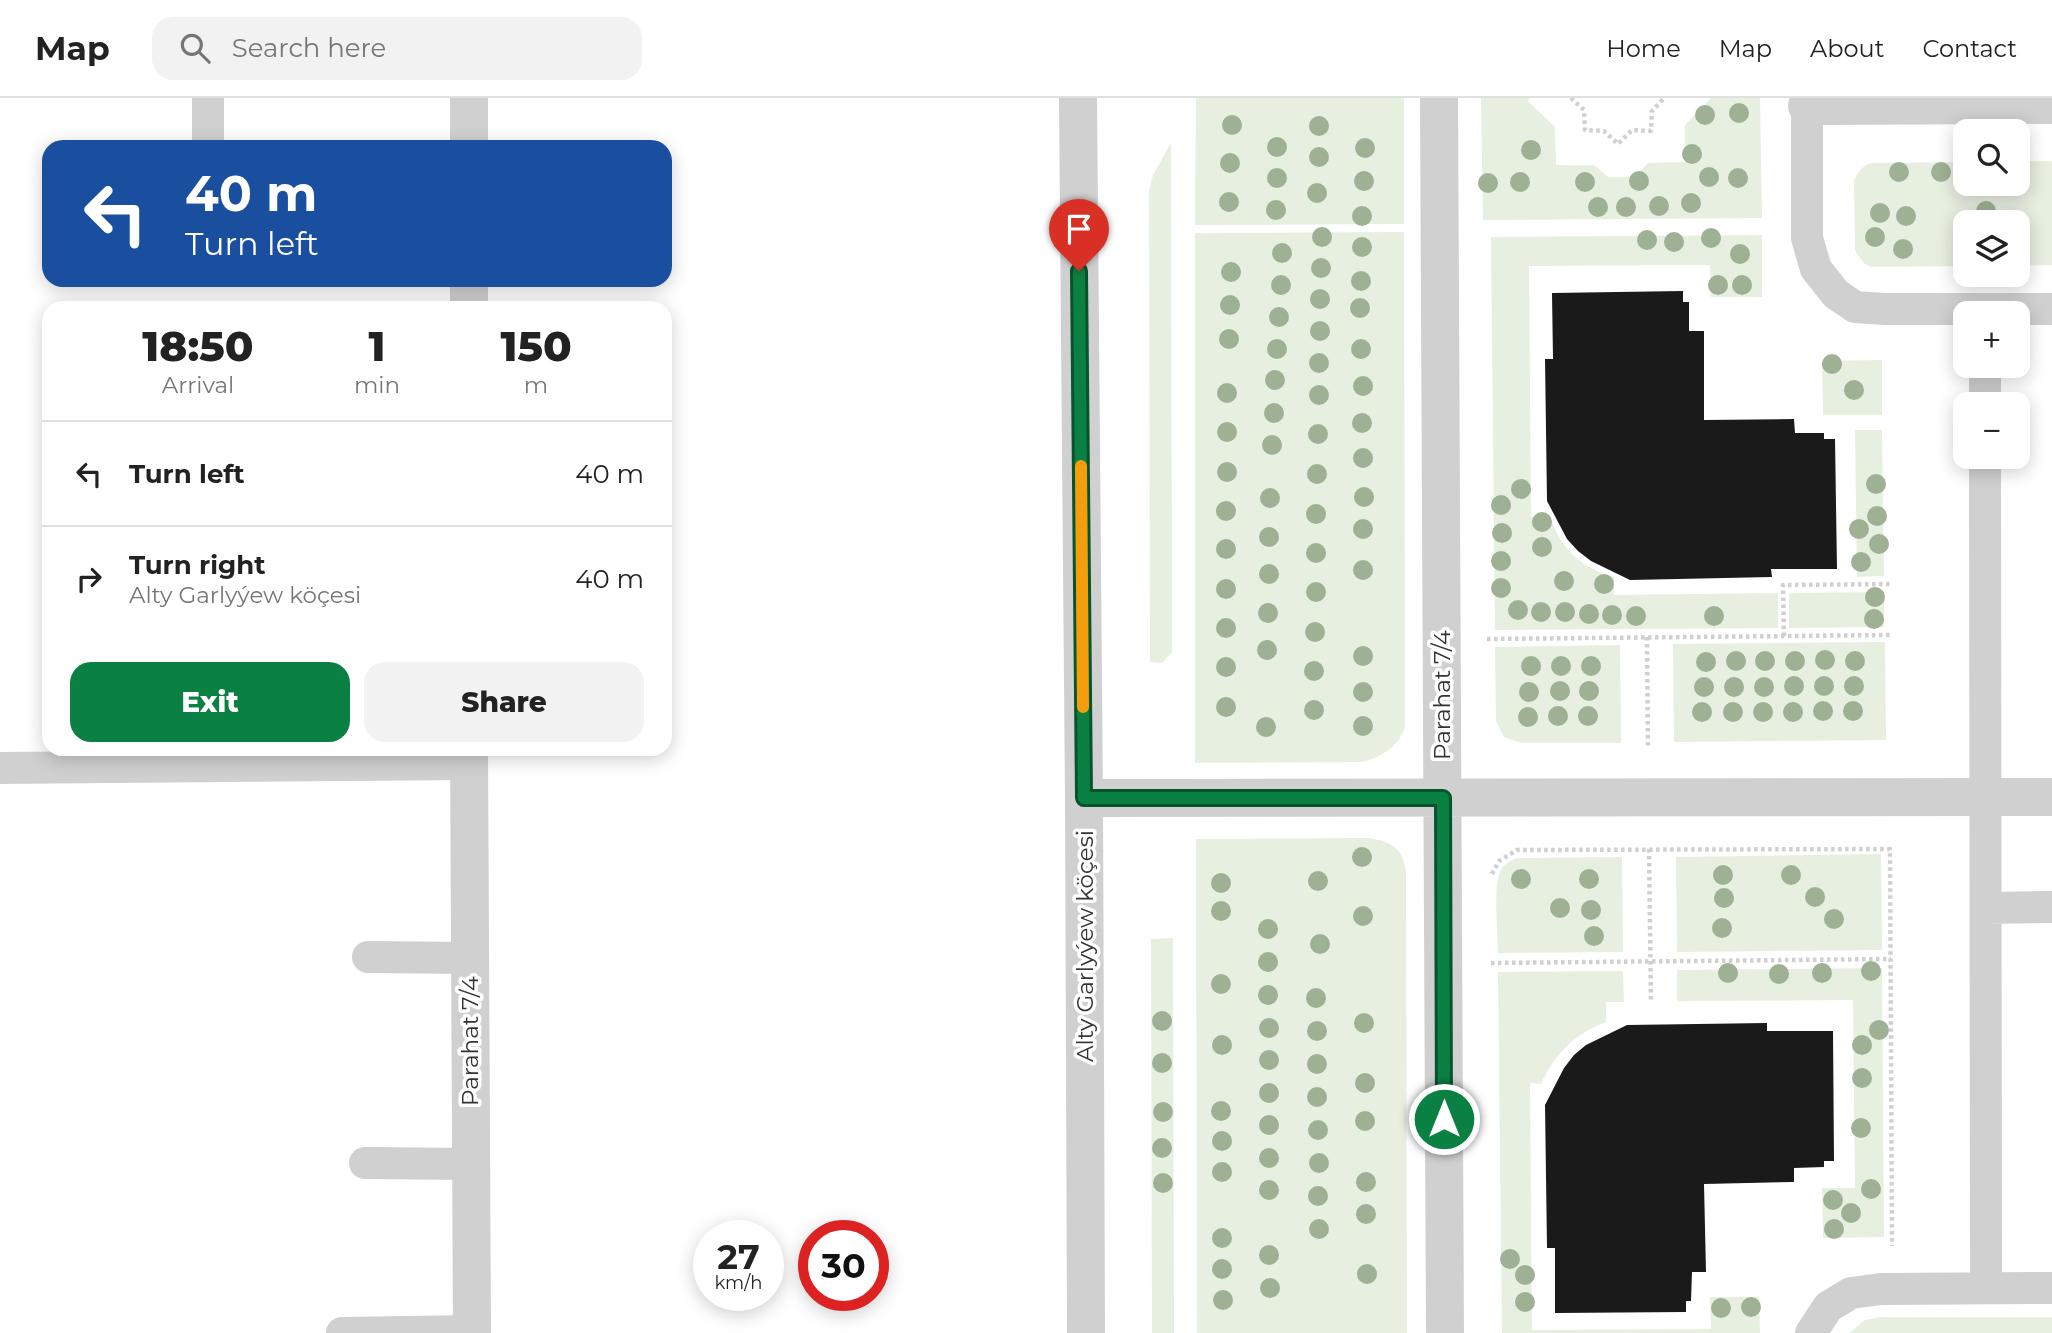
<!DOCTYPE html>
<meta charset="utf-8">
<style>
body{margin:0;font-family:Montserrat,sans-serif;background:#f2f2f2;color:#222;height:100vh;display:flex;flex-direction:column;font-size:26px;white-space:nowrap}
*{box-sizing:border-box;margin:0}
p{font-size:23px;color:#767676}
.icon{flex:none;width:38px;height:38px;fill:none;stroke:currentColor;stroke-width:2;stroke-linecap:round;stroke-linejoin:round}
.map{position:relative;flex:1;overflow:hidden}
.side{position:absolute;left:42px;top:203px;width:630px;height:455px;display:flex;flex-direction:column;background:#fff;border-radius:21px;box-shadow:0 4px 18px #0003}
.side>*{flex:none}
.hud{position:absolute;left:42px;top:42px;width:630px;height:147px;border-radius:21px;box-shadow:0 4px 18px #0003;background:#1a4fa0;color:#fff;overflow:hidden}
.controls{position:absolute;left:1953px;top:21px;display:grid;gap:14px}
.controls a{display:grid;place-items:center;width:77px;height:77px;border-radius:14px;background:#fff;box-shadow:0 4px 18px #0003;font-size:35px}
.speed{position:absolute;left:693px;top:1122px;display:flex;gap:14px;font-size:35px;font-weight:700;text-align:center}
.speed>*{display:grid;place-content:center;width:91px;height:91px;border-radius:50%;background:#fff;box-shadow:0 4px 18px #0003;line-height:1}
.speed small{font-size:18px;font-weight:400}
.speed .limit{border:10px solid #d22;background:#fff;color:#111}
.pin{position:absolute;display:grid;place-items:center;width:60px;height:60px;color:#fff;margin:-72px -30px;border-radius:50% 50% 50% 0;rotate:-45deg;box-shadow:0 0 7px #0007}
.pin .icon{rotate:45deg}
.me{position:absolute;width:77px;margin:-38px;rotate:0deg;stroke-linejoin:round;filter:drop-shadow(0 0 5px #0008)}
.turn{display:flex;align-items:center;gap:24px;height:147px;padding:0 28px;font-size:32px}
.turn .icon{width:91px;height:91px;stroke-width:2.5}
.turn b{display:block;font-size:49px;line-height:60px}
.eta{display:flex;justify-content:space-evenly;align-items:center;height:119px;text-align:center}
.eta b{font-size:42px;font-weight:800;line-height:49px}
.action{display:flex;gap:14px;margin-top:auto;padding:14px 28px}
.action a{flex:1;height:80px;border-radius:21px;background:#0b8043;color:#fff;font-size:28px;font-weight:800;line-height:80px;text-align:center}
.action a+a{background:#f2f2f2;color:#222}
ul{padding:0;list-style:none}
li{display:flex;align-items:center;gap:21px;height:105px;padding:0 28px;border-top:2px solid #e0e0e0}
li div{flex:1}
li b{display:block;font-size:26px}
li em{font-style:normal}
header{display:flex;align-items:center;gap:42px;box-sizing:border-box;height:98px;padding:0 35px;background:#fff;border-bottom:2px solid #e0e0e0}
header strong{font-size:33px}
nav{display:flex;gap:38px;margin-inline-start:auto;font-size:24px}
.search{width:490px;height:63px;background:#f2f2f2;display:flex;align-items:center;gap:18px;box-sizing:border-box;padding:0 24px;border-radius:21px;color:#767676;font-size:26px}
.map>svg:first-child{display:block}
.green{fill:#e7efe1}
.building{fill:#1a1a1a}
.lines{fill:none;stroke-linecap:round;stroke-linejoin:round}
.path{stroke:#d0d0d0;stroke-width:4.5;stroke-dasharray:3.5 3.5;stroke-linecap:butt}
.service{stroke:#d0d0d0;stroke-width:32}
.minor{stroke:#d0d0d0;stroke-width:38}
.tertiary{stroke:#d0d0d0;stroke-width:38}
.tree{fill:#9fb194}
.route-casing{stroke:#07532c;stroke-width:18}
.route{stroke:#0b8043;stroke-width:12}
.slow{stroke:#f59e0b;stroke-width:12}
.labels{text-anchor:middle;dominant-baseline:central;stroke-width:7;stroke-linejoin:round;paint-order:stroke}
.street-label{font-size:23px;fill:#333;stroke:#fff}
</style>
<header>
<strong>Map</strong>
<div class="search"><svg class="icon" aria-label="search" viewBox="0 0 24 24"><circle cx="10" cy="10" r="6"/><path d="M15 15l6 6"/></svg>Search here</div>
<nav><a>Home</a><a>Map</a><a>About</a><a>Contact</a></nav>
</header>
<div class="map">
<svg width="2052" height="1235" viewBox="0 0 2052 1235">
<rect width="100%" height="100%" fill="#fff"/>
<path class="green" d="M1196,0h208v126l-209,1z
M1481,0h49l-2,3 27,26 1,38h38l14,12h27l13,-14 37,-1v-37l26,-27h49l2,120 -279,2z
M1171,45l1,509 -10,11 -12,-1 -1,-472 4,-15z
M2018,63h34v104l-34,1v-44h-53v44l-93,1 -7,-3 -8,-10 -2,-5 -1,-68c3,-8 9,-16 17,-18l94,-1v22h53z
M1404,134l1,495c-6,19 -24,31 -44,35l-166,1v-530z
M1762,137v62h-51l-1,-32 -181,1 2,251h19c11,32 31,51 64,60v18l164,-2v35l-283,2 -4,-393z
M1882,262v55h-59l-1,-54z
M1855,332h27l2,146 -27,1z
M1884,494v35l-95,1v-35z
M1885,544l1,98 -212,2 -1,-98z
M1620,547l1,98h-100l-17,-6 -8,-16 -1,-74z
M1369,740c23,4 34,10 37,34l1,461h-210l-1,-494z
M1881,756l1,96 -205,2 -1,-95z
M1622,759l1,95 -125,1c0,-18 -5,-66 2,-81 3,-8 10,-11 17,-14z
M1173,840l1,395h-22l-1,-394z
M1882,870l2,269 -61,1 -1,-50h33l-2,-188 -176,1v-31z
M1623,873l1,31h-18v20c-32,12 -51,32 -65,62l-11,-1 2,247 179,-1 -1,-32h49l1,36h-258l-4,-361z
M1883,1219h169v16h-203l16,-13z"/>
<path class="building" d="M1683,193v11h6v29h15v89l90,-1 1,14h29v6h11l2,130h-66l1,8 -142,3 -39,-19 -13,-10 -11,-12 -20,-38 -2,-142h8l-1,-66z
M1767,925v8h66l1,130h-10v6l-30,1v14l-90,2 2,88h-14l-1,29h-5v11l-131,1v-65h-8l-2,-143 19,-37 10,-13 12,-10 41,-20z"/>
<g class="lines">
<path class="path" d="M1571,0l13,12 1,20 19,1 14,13 14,-14 19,1 1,-20 12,-13
M1784,538l-1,-51 109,-1
M1647,539l1,112
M1487,541l405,-4
M1649,751l2,152
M1492,776l7,-13 18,-11 373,-1 2,397
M1491,865l400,-4"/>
<path class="service" d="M208,0v49
M1807,0v140l9,31 20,25 19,13 30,2h167
M1985,268v38
M1985,359l1,831
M0,670l469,-4
M1986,810l66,-1
M368,859l101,1
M365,1065l106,1
M342,1235l130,-2
M1811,1235l17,-26 23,-14 30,-4 171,-1"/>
<path class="minor" d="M469,0v49
M1439,0l6,1235
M1807,8l245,-1
M469,182v28
M469,651l3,584
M1084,700l968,-1"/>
<path class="tertiary" d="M1078,0l6,700 2,535"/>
</g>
<g class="tree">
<circle cx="1739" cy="15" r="10"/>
<circle cx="1705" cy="17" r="10"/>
<circle cx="1232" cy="27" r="10"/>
<circle cx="1319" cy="28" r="10"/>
<circle cx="1277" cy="49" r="10"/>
<circle cx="1365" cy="50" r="10"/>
<circle cx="1531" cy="52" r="10"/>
<circle cx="1692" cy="56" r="10"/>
<circle cx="1319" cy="59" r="10"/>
<circle cx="1230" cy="65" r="10"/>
<circle cx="1899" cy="74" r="10"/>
<circle cx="1941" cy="74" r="10"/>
<circle cx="1709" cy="79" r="10"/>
<circle cx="1277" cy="80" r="10"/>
<circle cx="1738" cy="80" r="10"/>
<circle cx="1364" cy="83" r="10"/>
<circle cx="1639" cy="83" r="10"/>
<circle cx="1520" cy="84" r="10"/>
<circle cx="1585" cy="84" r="10"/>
<circle cx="1488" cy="85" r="10"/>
<circle cx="1317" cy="95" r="10"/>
<circle cx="1229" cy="104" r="10"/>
<circle cx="1691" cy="105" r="10"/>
<circle cx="1659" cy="108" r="10"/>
<circle cx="1598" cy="109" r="10"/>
<circle cx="1626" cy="109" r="10"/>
<circle cx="1276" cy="112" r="10"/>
<circle cx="1986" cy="113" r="10"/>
<circle cx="1880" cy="115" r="10"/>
<circle cx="1362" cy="118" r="10"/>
<circle cx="1906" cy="118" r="10"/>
<circle cx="1322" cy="139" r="10"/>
<circle cx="1875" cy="139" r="10"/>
<circle cx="1711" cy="140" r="10"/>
<circle cx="1647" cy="142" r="10"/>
<circle cx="1674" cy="144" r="10"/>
<circle cx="1362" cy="149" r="10"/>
<circle cx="1903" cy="151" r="10"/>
<circle cx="1282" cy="155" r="10"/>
<circle cx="1740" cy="156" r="10"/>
<circle cx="1321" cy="170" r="10"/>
<circle cx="1231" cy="174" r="10"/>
<circle cx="1361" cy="183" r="10"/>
<circle cx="1281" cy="187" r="10"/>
<circle cx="1718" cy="187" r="10"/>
<circle cx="1742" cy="187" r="10"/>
<circle cx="1320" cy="201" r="10"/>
<circle cx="1230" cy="207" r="10"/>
<circle cx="1360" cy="210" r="10"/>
<circle cx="1279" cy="219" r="10"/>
<circle cx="1320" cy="233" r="10"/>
<circle cx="1229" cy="241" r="10"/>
<circle cx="1277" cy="251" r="10"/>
<circle cx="1361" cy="251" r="10"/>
<circle cx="1319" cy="265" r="10"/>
<circle cx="1832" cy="266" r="10"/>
<circle cx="1275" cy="282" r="10"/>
<circle cx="1363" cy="288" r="10"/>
<circle cx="1854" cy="292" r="10"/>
<circle cx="1227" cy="295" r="10"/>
<circle cx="1319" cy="297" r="10"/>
<circle cx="1274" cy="315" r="10"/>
<circle cx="1362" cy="325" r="10"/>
<circle cx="1227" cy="334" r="10"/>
<circle cx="1318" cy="336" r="10"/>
<circle cx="1272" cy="347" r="10"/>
<circle cx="1363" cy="360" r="10"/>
<circle cx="1227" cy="374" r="10"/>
<circle cx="1317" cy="376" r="10"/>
<circle cx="1876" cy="386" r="10"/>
<circle cx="1521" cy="391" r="10"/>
<circle cx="1364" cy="399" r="10"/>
<circle cx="1270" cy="400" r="10"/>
<circle cx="1501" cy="407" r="10"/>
<circle cx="1226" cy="413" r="10"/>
<circle cx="1316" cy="416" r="10"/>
<circle cx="1877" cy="418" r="10"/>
<circle cx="1542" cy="424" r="10"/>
<circle cx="1363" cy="431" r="10"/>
<circle cx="1859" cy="431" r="10"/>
<circle cx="1502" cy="435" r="10"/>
<circle cx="1269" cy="439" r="10"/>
<circle cx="1879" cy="446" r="10"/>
<circle cx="1542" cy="449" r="10"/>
<circle cx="1226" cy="451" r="10"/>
<circle cx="1316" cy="455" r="10"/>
<circle cx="1501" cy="463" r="10"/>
<circle cx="1861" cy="464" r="10"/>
<circle cx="1363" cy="472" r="10"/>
<circle cx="1269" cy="476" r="10"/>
<circle cx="1564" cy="483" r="10"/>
<circle cx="1604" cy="486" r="10"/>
<circle cx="1501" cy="490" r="10"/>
<circle cx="1226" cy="491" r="10"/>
<circle cx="1316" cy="494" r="10"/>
<circle cx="1875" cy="499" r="10"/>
<circle cx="1518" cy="512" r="10"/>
<circle cx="1541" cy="514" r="10"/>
<circle cx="1565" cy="514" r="10"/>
<circle cx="1268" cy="515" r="10"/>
<circle cx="1589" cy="516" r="10"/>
<circle cx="1612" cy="517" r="10"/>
<circle cx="1636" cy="518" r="10"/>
<circle cx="1714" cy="518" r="10"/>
<circle cx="1874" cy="521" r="10"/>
<circle cx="1226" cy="530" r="10"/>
<circle cx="1315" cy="534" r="10"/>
<circle cx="1267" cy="552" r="10"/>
<circle cx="1363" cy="558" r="10"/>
<circle cx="1825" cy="562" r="10"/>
<circle cx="1736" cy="563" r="10"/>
<circle cx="1765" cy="563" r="10"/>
<circle cx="1795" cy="563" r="10"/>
<circle cx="1855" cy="563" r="10"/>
<circle cx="1706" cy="564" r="10"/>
<circle cx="1531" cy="568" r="10"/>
<circle cx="1561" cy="568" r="10"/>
<circle cx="1591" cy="568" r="10"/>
<circle cx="1226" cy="569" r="10"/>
<circle cx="1314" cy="573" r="10"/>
<circle cx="1794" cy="588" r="10"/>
<circle cx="1824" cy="588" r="10"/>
<circle cx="1854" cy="588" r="10"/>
<circle cx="1704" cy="589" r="10"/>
<circle cx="1734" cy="589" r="10"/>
<circle cx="1764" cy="589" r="10"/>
<circle cx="1560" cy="593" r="10"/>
<circle cx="1589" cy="593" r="10"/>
<circle cx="1363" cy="594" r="10"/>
<circle cx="1529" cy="594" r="10"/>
<circle cx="1226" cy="609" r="10"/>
<circle cx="1314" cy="612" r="10"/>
<circle cx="1823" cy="613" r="10"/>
<circle cx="1853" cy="613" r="10"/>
<circle cx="1702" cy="614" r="10"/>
<circle cx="1733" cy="614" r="10"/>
<circle cx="1763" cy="614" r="10"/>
<circle cx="1793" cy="614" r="10"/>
<circle cx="1558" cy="618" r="10"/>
<circle cx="1588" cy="618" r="10"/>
<circle cx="1528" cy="619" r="10"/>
<circle cx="1363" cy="628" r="10"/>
<circle cx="1266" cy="629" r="10"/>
<circle cx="1362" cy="759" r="10"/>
<circle cx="1723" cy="777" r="10"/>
<circle cx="1791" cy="777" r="10"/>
<circle cx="1521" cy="781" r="10"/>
<circle cx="1589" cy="781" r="10"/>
<circle cx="1318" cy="783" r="10"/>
<circle cx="1221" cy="785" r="10"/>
<circle cx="1815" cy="799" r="10"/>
<circle cx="1724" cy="800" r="10"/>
<circle cx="1560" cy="810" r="10"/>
<circle cx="1591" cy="812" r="10"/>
<circle cx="1221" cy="813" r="10"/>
<circle cx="1363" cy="818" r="10"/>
<circle cx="1834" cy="821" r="10"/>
<circle cx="1722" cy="830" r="10"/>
<circle cx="1268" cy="831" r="10"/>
<circle cx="1594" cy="838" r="10"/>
<circle cx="1320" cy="846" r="10"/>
<circle cx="1268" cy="864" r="10"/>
<circle cx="1871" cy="873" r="10"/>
<circle cx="1728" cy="875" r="10"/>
<circle cx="1822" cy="875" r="10"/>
<circle cx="1779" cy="876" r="10"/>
<circle cx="1221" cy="886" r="10"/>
<circle cx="1268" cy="897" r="10"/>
<circle cx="1316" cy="900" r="10"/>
<circle cx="1162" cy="923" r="10"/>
<circle cx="1364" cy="925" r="10"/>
<circle cx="1269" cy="930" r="10"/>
<circle cx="1879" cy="932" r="10"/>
<circle cx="1317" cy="933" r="10"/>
<circle cx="1222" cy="947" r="10"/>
<circle cx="1862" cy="947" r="10"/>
<circle cx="1269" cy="962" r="10"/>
<circle cx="1162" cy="965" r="10"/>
<circle cx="1317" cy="966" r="10"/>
<circle cx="1862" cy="980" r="10"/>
<circle cx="1365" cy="985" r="10"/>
<circle cx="1269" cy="995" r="10"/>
<circle cx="1317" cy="999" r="10"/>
<circle cx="1221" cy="1013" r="10"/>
<circle cx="1163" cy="1014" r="10"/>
<circle cx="1365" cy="1023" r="10"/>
<circle cx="1269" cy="1027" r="10"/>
<circle cx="1861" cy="1030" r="10"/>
<circle cx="1318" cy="1032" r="10"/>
<circle cx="1222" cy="1043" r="10"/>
<circle cx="1162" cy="1050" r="10"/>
<circle cx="1269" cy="1060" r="10"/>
<circle cx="1319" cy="1065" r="10"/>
<circle cx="1222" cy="1074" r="10"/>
<circle cx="1366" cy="1084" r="10"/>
<circle cx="1163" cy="1085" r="10"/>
<circle cx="1871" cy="1091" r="10"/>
<circle cx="1269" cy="1092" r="10"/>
<circle cx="1318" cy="1098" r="10"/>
<circle cx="1833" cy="1102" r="10"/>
<circle cx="1851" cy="1115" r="10"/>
<circle cx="1366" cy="1116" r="10"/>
<circle cx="1319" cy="1131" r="10"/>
<circle cx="1834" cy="1131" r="10"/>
<circle cx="1222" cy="1140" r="10"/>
<circle cx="1269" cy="1157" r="10"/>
<circle cx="1510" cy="1161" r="10"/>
<circle cx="1222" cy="1171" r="10"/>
<circle cx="1367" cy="1176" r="10"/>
<circle cx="1525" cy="1177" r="10"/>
<circle cx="1270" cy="1190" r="10"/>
<circle cx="1223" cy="1202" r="10"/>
<circle cx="1525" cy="1204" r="10"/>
<circle cx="1751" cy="1209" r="10"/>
<circle cx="1721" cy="1210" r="10"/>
</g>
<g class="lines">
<g class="route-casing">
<path id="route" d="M1079,173l5,527h359l1,321"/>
</g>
<use href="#route" class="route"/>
<path class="slow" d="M1081,368l2,241"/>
</g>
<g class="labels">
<g class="street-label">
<text transform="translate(1442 597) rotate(-90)">Parahat 7/4</text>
<text transform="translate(1085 848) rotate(-90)">Alty Garlyýew köçesi</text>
<text transform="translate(470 943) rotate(-90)">Parahat 7/4</text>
</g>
</g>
</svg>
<div class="controls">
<a><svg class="icon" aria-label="search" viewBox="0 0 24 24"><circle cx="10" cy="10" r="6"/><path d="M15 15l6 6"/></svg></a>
<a><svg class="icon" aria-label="layers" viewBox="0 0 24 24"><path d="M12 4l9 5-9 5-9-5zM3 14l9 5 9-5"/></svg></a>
<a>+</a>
<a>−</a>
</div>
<div class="speed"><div>27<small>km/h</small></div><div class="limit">30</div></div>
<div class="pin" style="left:1079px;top:173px;background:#d93025"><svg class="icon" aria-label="arrive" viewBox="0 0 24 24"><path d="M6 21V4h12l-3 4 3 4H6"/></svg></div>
<svg class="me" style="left:1444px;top:1021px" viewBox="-20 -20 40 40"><circle r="17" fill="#0b8043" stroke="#fff" stroke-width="3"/><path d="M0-11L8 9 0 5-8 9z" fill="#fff"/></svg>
<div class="hud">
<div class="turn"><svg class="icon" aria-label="left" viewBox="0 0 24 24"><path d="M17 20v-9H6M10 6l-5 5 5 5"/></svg><div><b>40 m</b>Turn left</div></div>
</div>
<section class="side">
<div class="eta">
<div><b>18:50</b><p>Arrival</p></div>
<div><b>1</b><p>min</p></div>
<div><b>150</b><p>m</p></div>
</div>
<ul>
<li><svg class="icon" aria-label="left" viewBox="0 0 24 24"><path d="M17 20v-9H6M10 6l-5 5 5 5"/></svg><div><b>Turn left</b></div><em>40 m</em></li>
<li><svg class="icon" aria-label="right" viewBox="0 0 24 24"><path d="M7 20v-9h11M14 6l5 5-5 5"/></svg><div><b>Turn right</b><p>Alty Garlyýew köçesi</p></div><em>40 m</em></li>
</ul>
<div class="action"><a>Exit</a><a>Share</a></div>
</section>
</div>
